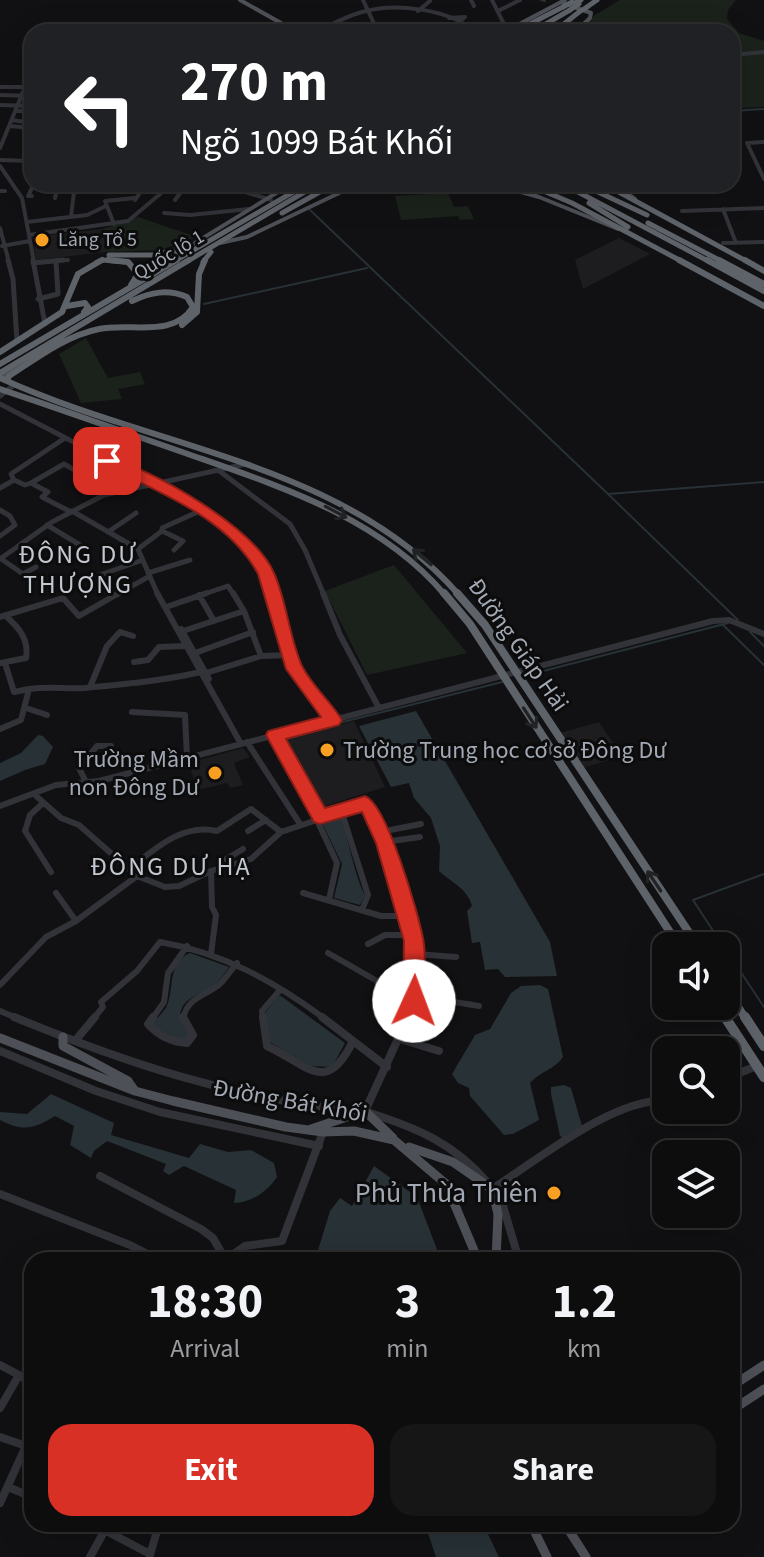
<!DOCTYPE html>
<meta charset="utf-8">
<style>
body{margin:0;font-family:"Source Sans 3",sans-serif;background:#161617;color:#f1f3f6;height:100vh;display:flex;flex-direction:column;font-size:30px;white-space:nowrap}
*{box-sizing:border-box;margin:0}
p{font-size:26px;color:#9a9c9e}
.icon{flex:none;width:44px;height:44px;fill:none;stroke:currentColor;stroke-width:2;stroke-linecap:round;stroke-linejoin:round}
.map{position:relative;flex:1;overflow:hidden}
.side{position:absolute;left:24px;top:1252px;width:716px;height:280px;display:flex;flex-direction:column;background:#0d0d0e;border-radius:24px;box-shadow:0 8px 32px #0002,0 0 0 2px #2d2d2e}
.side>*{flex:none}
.guide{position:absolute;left:24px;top:24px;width:716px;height:168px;border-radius:24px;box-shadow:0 8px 32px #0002,0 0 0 2px #2d2d2e;background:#202124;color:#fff;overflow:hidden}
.tools{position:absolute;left:652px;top:932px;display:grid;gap:16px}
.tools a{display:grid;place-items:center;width:88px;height:88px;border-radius:16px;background:#0d0d0e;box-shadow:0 8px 32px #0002,0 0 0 2px #2d2d2e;font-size:40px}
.pin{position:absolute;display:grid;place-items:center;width:68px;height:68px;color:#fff;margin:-34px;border-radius:16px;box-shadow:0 4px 12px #0006}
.me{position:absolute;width:88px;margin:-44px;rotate:2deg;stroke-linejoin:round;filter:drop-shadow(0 0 6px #0008)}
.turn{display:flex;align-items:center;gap:28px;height:168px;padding:0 24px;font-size:36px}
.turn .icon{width:104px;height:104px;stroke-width:2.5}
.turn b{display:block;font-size:56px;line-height:68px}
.eta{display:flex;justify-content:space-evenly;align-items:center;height:136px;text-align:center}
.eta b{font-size:48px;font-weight:700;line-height:56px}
.button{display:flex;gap:16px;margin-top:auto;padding:16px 24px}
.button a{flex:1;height:92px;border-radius:24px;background:#d93025;color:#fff;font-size:32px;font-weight:700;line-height:92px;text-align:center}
.button a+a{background:#161617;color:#f1f3f6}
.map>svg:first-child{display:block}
.built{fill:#1d1d20}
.green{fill:#1b221b}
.water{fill:#273136}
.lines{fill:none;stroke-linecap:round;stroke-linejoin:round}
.stream{stroke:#273136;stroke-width:2}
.minor-far3{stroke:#323338;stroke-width:4}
.minor-far2{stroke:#323338;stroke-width:5}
.minor-far1{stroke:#323338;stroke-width:6}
.minor{stroke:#323338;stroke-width:8}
.major-far2{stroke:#4e5057;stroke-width:4}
.major-far1{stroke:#4e5057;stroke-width:6}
.major{stroke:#4e5057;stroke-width:9}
.highway-far3{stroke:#5e6269;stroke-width:5}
.highway-far2{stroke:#5e6269;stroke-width:6}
.highway-far1{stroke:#5e6269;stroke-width:8}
.highway{stroke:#5e6269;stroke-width:10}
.highway-bridge{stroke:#5e6269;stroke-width:5}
.oneway{stroke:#202224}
.route{fill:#d93025;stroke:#8d1f18;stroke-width:2}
.poi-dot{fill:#f99f22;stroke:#0c0c0d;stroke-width:3}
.labels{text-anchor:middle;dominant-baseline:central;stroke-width:6;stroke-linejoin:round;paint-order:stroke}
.far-poi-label{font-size:20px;fill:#a2a9b4;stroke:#0c0c0d;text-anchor:start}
.far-street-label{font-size:20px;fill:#a2a9b4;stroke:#0c0c0d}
.street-label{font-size:24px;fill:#a2a9b4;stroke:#0c0c0d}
.poi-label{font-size:24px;fill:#a2a9b4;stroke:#0c0c0d;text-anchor:start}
.neighbourhood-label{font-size:26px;letter-spacing:2px;fill:#c3c7d0;stroke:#0c0c0d}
.near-poi-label{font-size:28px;fill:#a2a9b4;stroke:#0c0c0d;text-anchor:end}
</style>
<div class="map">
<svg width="764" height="1557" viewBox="0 0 764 1557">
<rect width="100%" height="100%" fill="#111113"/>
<path class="built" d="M103,229l4,23 -71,8 -2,-15 17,-3 -1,-7z
M619,238l31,16 -67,35 -8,-29z
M354,721l31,66 -66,21 -39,-68z
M599,722l23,34 -39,12 -23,-35z
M243,748l7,9 -16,6 9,22 -13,3 -3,-5 -29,7 -10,-27z"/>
<path class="green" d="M620,0h116l-8,10 -1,9 12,14 25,8v66l-32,1v-76h-155l18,-17z
M448,193l6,14 14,-1 6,13 -14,1 -2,-4 -57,4 -6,-24z
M138,217l59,20 -37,13 -53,2 -4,-23z
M86,338l22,40 32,-6 5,12 -27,5 4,10 -41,4 -22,-49z
M394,565l73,88 -100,22 -42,-84z"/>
<path class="water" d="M416,711l134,231 7,34 -52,1 -7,-8 -13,1 -5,-28 -8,1 -5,-32 5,-5c-4,-17 -21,-24 -33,-35l1,-25 -9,-28 -17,-20 -5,-15 -18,4 -32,-61z
M38,735l5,1 10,11 -8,17 -20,6 -25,11v-18l21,-10z
M337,817l5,2c5,18 15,64 23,76l-5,10 -26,-7 8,-34 -20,-41z
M190,953l39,14c-4,6 -11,16 -18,21 -13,8 -31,10 -31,30l10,16 -6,7 -30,-13 -2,-5c6,-6 13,-11 16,-20 6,-18 0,-41 22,-50z
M540,985l8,4 15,68c-9,13 -24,15 -33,26l9,37 -26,14 -9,1 -34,-39 -1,-8 -11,-5 -6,-9 23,-39 15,-6 21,-36 10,-7z
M278,996h3l64,47 -13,24 -22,-1 -40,-24 -5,-29z
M564,1085l7,3 11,38 -17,13 -5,-3 -9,-42v-7z
M51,1094l63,29 -3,12 78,23 11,-14 28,8 23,-2 23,13 3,14c-9,14 -26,26 -43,26l2,-13 -52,-24 -15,9 -6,-4 3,-7 -59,-23 -13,10 -3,7 -21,-13 4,-19 -19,-10c-21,13 -32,16 -55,4v-8l27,2z
M374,1166l43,31 24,63h-126l15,-49 10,-13 12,8z
M425,1524h58l16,33h-63z"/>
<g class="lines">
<path class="stream" d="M541,0l4,1
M732,111l32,-2
M310,210l297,283
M204,304l163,-36
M738,620l-130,-126 156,-12
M723,625l41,40
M750,632l14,14
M524,676l204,-53
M283,737l219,-55
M723,946l-30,-46 71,-26
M726,950l38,57"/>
<path class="minor-far3" d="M363,0l15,32
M471,0l3,6
M492,0l15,30
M418,11l12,-10
M498,11l22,-11
M449,18l16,-1 -5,4
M316,32c15,-7 30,-16 46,-20 32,-10 88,-3 113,20
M483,32l13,-1
M732,55l32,-3
M0,87h32
M0,95l32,1
M0,105l32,1
M15,111h17
M25,117l7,1
M12,120l13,2
M9,126l23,2
M764,142l-17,1 17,36
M0,148l25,-61
M0,160l32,1
M0,166l22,32 12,64
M55,184h3l-3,14
M220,184l51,16
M0,191h5
M32,196h-4l6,-12
M135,200l11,-16
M175,200l12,-16
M723,209l13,34
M682,211l82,-3
M164,213l26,2 59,-6
M71,217l4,-33
M27,222l60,-7 19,-9
M114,224l-9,-23 30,-3
M0,228l9,34
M29,235l99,-14 44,-37
M723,243l41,-1
M2,246l28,-5
M40,262l28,-2"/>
<path class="minor-far2" d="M8,260l5,19 4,62
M33,260l12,64
M33,263l30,-3
M38,299l20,-5 -2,-33
M0,396l14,-11
M0,404l195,101 51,39 20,30 6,21
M218,470l72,54 15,26 19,45
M14,480l-3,-6 54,-36
M31,483l33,-19 14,8
M0,488l14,-8 11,5 6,-2 17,9 -6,5 27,14
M0,510l10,6 5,9 -15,11
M72,511l66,38 20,46
M47,525l33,20
M108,532l28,-19
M22,543l14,12
M138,549l24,-18
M174,550l9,-9 -21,-10v-3l40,-18
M0,558l23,16 13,-7
M0,559l52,-37 52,-27 142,-31
M148,573l42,-13
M97,576l43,-15
M116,595l32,-18
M201,595l27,-9 6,9"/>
<path class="minor-far1" d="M157,593l84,151
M233,593l11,18 17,45
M272,593l23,76 38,51
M323,593l17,42 39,73
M199,595l15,26
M169,606l38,-13
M0,617l63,-19 16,18 40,-23
M181,629l28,50
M183,631l61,-20
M195,653l58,-21
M134,662l14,-2 11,-13 27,-1
M0,663l26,-5c3,-18 -6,-29 -19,-41
M5,663l9,29 15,-3
M206,673l55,-17 28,-1
M90,687l17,-41 13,-14 13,4
M26,708l21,7
M132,712l53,3 2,43
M0,729l21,-9 8,-31c22,-3 36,0 56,-1 40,-4 76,-7 116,-16
M275,735l45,81
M247,742l53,82
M86,782l-7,-14 18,-22h14
M35,795l26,23 18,7 52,46
M42,804l-12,11 -5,16 26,41
M0,806l56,-21 43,-4 614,-160 16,-1 35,14
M341,810l27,85 -6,15
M316,818l21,45 -8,37
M248,831l18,-11
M380,832l41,-8
M384,842l36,-5
M129,869c26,-20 53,-46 88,-38l34,-22 30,23
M218,869l2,-6 23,-14
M211,871l1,36 4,8 -5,39
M56,893l20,28
M303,893l78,23h26
M368,944l17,-9h28
M328,953l70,40 81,13
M415,954l41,3
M0,985l46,-48 30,-16 61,-45 28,11 14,-1 32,-15 40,-12 30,-27 84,-28c18,22 21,49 28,75 16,59 34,76 14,140
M0,1011l19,8
M93,1019l10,-12 -2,-5 36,-31 23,-29c63,11 114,39 165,77
M152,1019l12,-17 4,-29 19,-27
M183,1019c4,-22 23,-23 37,-35 6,-6 11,-14 17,-21
M263,1019l-1,-8 18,-21"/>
<path class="minor" d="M14,1017c112,46 223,83 345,94
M153,1017l-5,7c10,11 24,18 39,19l6,-8 -10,-18
M263,1017l4,29c40,18 59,51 86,-5
M322,1017l65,50
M400,1039l39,12
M75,1041l20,-24
M0,1051l96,40 64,21 159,34
M726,1078l31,-12
M365,1111l43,-94
M370,1113c47,15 85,31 118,70
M100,1176l101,53 12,9 12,21
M492,1189c47,-30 119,-89 174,-89
M0,1194l130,51 29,15
M496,1196l7,10 16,54
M225,1260l20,-14 37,-5 41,-109
M0,1365l19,10
M0,1408l19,-33 13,8
M0,1437l32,11
M8,1487l24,10
M0,1503l26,-57
M93,1524l57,30
M150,1555l9,-31
M90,1557l15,-27"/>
<path class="major-far2" d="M240,0l57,32
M563,3l28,10 -1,5 -15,14
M504,32l61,-32
M492,184l47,13 79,32
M614,184l21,15
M220,243l27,-6 111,-53
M159,253l31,-7 101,-62"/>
<path class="major-far1" d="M0,377l29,-17"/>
<path class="major" d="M63,1037v9l65,35 7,10
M0,1038l135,53 38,10 113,26 37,5 31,-1 40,9 52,44 32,76
M311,1129l54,-18 28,27
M409,1147l44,15 39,27 6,25 -2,46
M732,1386l32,-21
M732,1410l32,-21
M531,1524l16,33
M565,1524l21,33"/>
<path class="highway-far3" d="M575,3l6,-3
M587,7l10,-7
M514,32l49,-25
M532,32l38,-22
M554,32l25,-20
M527,184l45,19 111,59
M563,184l147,78
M581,184l66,31
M604,184l144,78
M589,203l39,24
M282,213l52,-29
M648,223l75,39
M109,255h61l17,-4
M97,262l6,-2 25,2
M173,262l134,-78
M186,262l132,-78
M203,262l8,-10"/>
<path class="highway-far2" d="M108,260l20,2 10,12 -7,11
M679,260l85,46
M707,260l57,31
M719,260l45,24
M745,260l19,11
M67,306l18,-3 3,4 -4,5
M182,325l15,-13 2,-38 6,-14
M0,352l62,-40 16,-38 24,-14
M0,364l177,-104
M0,373l189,-113
M0,378c152,70 343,84 459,217
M7,381l2,-5c28,-18 56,-40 90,-47 31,-7 74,10 94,-22l-6,-10c-19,-8 -36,-5 -55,4
M0,389c62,21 124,43 185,64 94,33 194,64 260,142"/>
<path class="highway-far1" d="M444,593l26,31 209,322
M457,593l28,32 213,321
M726,989l20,30
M718,1006l8,13"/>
<path class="highway" d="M725,1017l39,60
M745,1017l19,29"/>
<path class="highway-bridge" d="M563,7l9,-5
M570,10l9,-6
M579,12l8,-5"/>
</g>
<defs><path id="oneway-shaft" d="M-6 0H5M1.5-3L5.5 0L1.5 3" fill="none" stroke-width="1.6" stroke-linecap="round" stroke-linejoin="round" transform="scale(2)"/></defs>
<g class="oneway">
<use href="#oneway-shaft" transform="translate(336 512) rotate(28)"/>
<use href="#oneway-shaft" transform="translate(422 557) rotate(-140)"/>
<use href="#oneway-shaft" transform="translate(530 718) rotate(57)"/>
<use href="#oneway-shaft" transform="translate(654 881) rotate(-124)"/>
</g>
<path class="route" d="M107,457c47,13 147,70 167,116 13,29 15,64 28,93 10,20 29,36 40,54l-3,5 -53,14 39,69 40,-12c22,8 53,117 58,142 4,19 1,43 1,63l-3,6 -7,3 -8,-3 -3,-6 1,-60 -28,-98 -14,-31 -42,12 -6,-2 -48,-87 2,-4 53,-14 -35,-48 -28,-95c-30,-57 -102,-83 -156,-110l-3,-3z"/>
<g class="poi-dot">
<circle cx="42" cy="240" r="8"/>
<circle cx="327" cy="750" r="8"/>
<circle cx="215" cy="773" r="8"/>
<circle cx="554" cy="1193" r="8"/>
</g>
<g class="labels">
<g class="far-poi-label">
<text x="58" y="240">Lăng Tổ 5</text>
</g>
<g class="far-street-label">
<text transform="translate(169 255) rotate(-31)">Quốc lộ 1</text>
</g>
<g class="street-label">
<text transform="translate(518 645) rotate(55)">Đường Giáp Hải</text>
<text transform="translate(290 1101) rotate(10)">Đường Bát Khối</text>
</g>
<g class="poi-label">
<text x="343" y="750">Trường Trung học cơ sở Đông Dư</text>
<text x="199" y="759" text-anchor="end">Trường Mầm<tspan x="199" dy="28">non Đông Dư</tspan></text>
</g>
<g class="neighbourhood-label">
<text x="78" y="554">ĐÔNG DƯ<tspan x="78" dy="30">THƯỢNG</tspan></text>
<text x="171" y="866">ĐÔNG DƯ HẠ</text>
</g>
<g class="near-poi-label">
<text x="538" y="1193">Phủ Thừa Thiên</text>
</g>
</g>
</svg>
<div class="tools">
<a><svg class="icon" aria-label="sound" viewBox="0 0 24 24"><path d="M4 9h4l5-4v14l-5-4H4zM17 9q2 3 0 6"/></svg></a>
<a><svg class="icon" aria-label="search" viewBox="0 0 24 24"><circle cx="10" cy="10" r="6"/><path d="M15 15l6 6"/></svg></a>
<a><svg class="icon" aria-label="layers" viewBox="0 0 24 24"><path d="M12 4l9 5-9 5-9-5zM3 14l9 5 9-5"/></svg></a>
</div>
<div class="pin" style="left:107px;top:461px;background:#d93025"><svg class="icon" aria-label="arrive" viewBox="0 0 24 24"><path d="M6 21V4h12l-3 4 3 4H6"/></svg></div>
<svg class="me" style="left:414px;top:1001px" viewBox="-20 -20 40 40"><circle r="19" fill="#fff"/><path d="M0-13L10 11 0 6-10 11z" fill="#d93025"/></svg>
<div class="guide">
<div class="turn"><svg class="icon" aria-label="left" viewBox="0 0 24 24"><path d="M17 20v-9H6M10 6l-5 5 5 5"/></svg><div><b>270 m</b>Ngõ 1099 Bát Khối</div></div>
</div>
<section class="side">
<div class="eta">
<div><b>18:30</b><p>Arrival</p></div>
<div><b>3</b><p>min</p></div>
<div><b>1.2</b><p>km</p></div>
</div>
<div class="button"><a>Exit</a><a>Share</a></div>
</section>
</div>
